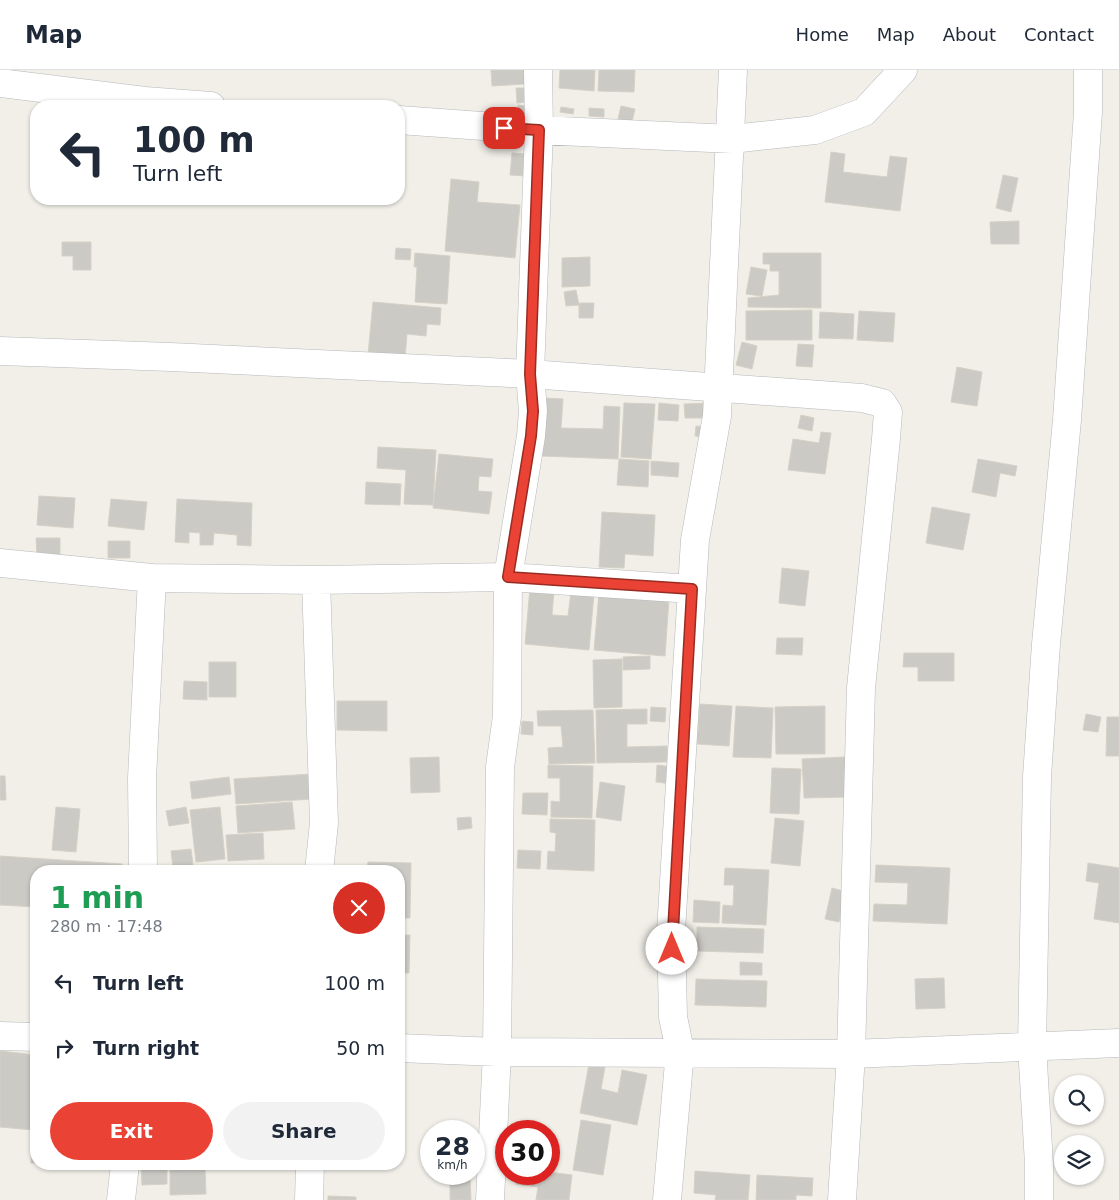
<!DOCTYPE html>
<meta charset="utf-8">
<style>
body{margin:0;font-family:"DejaVu Sans",sans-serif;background:#f2f2f3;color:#1f2937;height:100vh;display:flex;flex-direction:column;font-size:19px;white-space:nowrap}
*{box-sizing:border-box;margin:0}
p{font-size:16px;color:#747a83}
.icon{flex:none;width:28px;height:28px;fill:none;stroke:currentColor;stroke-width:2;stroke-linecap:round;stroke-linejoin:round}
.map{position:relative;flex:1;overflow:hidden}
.sheet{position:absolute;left:30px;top:795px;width:375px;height:305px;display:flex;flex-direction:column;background:#fff;border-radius:20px;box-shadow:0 1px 4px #0004}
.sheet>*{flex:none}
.hud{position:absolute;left:30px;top:30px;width:375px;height:105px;border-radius:20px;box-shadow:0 1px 4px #0004;background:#fff;color:#1f2937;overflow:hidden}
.buttons{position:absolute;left:1054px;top:1005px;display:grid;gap:10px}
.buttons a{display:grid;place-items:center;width:50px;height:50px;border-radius:50%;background:#fff;box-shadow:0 1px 4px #0004;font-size:25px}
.speed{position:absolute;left:420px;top:1050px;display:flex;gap:10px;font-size:25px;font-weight:700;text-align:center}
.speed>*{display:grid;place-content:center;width:65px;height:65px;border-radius:50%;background:#fff;box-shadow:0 1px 4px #0004;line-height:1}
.speed small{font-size:12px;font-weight:400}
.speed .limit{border:8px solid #d22;background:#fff;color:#111}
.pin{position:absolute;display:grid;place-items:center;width:42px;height:42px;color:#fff;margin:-21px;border-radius:10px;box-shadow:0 2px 8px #0006}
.me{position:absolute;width:55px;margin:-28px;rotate:0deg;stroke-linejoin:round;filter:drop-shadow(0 0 4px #0008)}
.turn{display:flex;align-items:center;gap:18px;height:105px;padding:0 20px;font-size:22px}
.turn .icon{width:65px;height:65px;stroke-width:2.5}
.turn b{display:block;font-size:35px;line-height:42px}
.round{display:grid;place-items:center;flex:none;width:52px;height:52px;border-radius:26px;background:#f2f2f3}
.head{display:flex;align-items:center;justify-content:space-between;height:85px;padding:0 20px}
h1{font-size:30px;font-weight:600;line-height:38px;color:#1e9e55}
.button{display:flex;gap:10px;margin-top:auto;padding:10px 20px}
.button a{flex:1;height:58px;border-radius:30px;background:#ea4335;color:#fff;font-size:20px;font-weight:600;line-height:58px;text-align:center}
.button a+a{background:#f2f2f3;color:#1f2937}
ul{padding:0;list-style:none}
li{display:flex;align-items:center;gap:15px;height:65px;padding:0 20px}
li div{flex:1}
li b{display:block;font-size:19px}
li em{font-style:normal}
header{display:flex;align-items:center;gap:30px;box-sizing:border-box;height:70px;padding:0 25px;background:#fff;border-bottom:1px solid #e0e1e3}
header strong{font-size:24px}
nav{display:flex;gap:28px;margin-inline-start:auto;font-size:18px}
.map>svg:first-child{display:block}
.building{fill:#cccac5;stroke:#d6d1c6}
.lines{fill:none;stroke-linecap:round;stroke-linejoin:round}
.street-casing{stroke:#b5b8bc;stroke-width:29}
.street{stroke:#fff;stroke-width:28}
.route-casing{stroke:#982c22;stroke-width:12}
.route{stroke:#ea4335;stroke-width:9}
</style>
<header>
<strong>Map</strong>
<nav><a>Home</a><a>Map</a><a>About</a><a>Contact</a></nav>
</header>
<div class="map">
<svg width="1119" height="1130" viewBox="0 0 1119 1130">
<rect width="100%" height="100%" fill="#f1efe8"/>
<path class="building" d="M491,0h33l1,14 -33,2z
M560,0h35l-1,21 -35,-3z
M599,0h36l-1,22 -36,-1z
M516,18h10l1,14 -10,1z
M518,35l8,1 -1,8 -7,-1z
M621,36l14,3 -3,13 -14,-3z
M561,37l13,2 -1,5 -13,-2z
M589,38l15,1v8l-15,-1z
M831,82l14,2 -2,18 44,5 3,-21 17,2 -7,53 -75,-9z
M512,83l15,1 -1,22 -16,-1z
M1003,105l15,3 -7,34 -15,-4z
M451,109l28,3 -2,20 43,3 -5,53 -70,-7z
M1019,151v23h-28l-1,-22z
M62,172h29v28h-18v-14h-11z
M396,178l15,1 -1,11 -15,-1z
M415,183l35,3 -3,48 -32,-2 2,-35h-3z
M763,183h58v55l-73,-1v-9l31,-3v-24h-9v-7h-7z
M590,187v29l-28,1v-29z
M751,197l16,3 -5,26 -16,-2z
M576,220l3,15 -13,1 -2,-14z
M373,232l68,6 -1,17 -13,-1 -1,12 -19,-2 -2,24 -37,-3z
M579,233h15l-1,15h-14z
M812,240v30h-66v-29z
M859,241l36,2 -2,29 -36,-2z
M820,242l34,2 -1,25 -34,-1z
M742,272l15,4 -5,23 -16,-4z
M798,274l16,1 -2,22 -16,-1z
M957,297l25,5 -5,34 -26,-4z
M544,328l19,1 -2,29 42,1 1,-23 16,1 -2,52 -76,-3z
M624,333l31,1 -4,55 -30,-2z
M659,333l20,2 -1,16 -20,-1z
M707,333l1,15h-23l-1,-14z
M801,345l13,3 -2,13 -14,-3z
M696,356l12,1 -1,10 -12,-1z
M821,362l10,1 -6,41 -37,-4 5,-31 26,4z
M378,377l58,3 -3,55 -29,-1 2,-34 -29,-2z
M439,384l54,5 -2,18 -12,-1 -1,15 14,1 -3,22 -56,-6z
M619,389l30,2 -1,26 -31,-2z
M978,389l39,7 -2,10 -15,-3 -4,24 -24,-5z
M651,391l28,2 -1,14 -27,-2z
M366,412l35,2 -1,21 -35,-1z
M39,426l36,2 -2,30 -36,-3z
M111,429l36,3 -3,28 -36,-4z
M177,429l75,4 -1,43 -14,-1v-10l-23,-2 -1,12h-13v-12l-11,-1v11l-14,-1z
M932,437l38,7 -7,36 -37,-7z
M602,442l53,3 -2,41 -28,-2 -1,14 -25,-1z
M36,468h24v18l-23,1z
M108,471h22v17h-22z
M782,498l27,3 -4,35 -26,-3z
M530,518l24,3 -2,24 16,1 3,-24 23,2 -5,56 -64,-6z
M599,523l70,6 -4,57 -71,-6z
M777,568h26l-1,17 -26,-1z
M904,583h50v28h-36v-14h-15z
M650,586v13l-27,1v-13z
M622,589v48l-28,1 -1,-48z
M209,592h27v35h-27z
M184,611l23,1v18l-24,-1z
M337,631h50v30l-50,-1z
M700,634l32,2 -3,40 -32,-2z
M736,636l37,2 -2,50 -38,-1z
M825,636v48h-49l-1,-47z
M651,637l15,1 -1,14 -15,-1z
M647,639v15h-20v23l40,-1v16l-70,1 -1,-53z
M593,640l2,53 -46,1 -1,-16 15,-1 -2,-21h-23l-1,-15z
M1086,644l15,3 -3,15 -15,-2z
M1107,647h12v39h-13z
M522,651l11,1v13l-12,-1z
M439,687l1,35 -29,1 -1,-35z
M845,687l1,40 -42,1 -2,-39z
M548,695l45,1 -1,52 -41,-1v-16l9,1v-24h-12z
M657,695l16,2 -1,17 -16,-2z
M772,698l29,1 -2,45 -29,-1z
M311,704l1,25 -76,5 -2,-25z
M0,706h5l1,24h-6z
M229,707l2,17 -39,5 -2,-17z
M600,712l25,4 -4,35 -25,-4z
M523,723h25l-1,22 -25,-1z
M292,732l3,27 -57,4 -2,-27z
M56,737l24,2 -4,43 -24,-2z
M186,737l3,16 -20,3 -3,-15z
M220,737l5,52 -29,3 -6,-52z
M471,747l1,11 -14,2 -1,-12z
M775,748l29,3 -4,45 -29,-3z
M550,749l45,1 -1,51 -47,-2 1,-18 7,1 1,-19 -6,-1z
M263,763l1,26 -36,2 -2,-26z
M191,779l2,16 -20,3 -2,-17z
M518,780l23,1 -1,18 -23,-1z
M0,786l122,8v7h-86v36l-36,-2z
M368,792l43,1 -1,55h-11v-47h-32z
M1088,793l31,5v55l-25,-4 5,-36 -13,-2z
M876,795l74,3 -3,56 -74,-3 1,-17 33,1 1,-22 -33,-1z
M725,798l44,2 -3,55 -44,-2 1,-18 10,1 1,-21h-10z
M832,818l15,4 -8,30 -14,-3z
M694,830l26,2 -1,21 -26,-1z
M697,857l67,2 -1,24 -66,-2z
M399,865h11l-1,38h-10z
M740,892l22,1v12h-22z
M944,908l1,30 -29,1 -1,-30z
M696,909l71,2 -1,26 -71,-2z
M0,981l36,4 -3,75 -33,-3z
M589,994l16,3 -4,22 17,4 4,-23 25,5 -10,50 -57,-12z
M581,1050l30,5 -8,50 -30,-5z
M32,1076h4v17h-5z
M56,1094h43v5z
M167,1095v19l-25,1 -1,-19z
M205,1099l1,25 -36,1v-25z
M695,1101l55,4 -2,25h-33l1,-5 -22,-2z
M549,1102l23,3 -3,25h-33l2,-13 -22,-3 2,-10z
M450,1104h20l1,26h-21z
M757,1105l56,3 -1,18 -16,-1v5h-40z
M328,1126l28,1v3h-28z"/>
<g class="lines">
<g class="street-casing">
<path id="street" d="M0,13l145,18 66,5
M399,50l140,10 193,9 83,-9 49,-18 39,-42
M0,281l171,6 359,17 332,24 20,5 6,9 -2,27 -25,249 -10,366 -9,146
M0,493l152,15 164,2 192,-3 184,12
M316,510l8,243 -5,48
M143,801l-1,-93 10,-200
M0,966l36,1
M399,978l98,4 354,2 268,-11
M121,1130l4,-36
M309,1130l1,-36
M490,1130l7,-148 3,-285 7,-51 1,-139 23,-141 2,-25 -3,-37 9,-244 -1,-60
M667,1130l13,-149 -7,-34 -2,-86 24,-391 22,-124 16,-346
M1039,1130v-36l-7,-118 5,-269 9,-133 21,-224 21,-308v-42"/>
</g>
<use href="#street" class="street"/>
</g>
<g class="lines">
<g class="route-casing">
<path id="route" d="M504,58l35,2 -9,244 3,37 -2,25 -23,141 184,12 -20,360"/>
</g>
<use href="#route" class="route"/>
</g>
</svg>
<div class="buttons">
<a><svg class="icon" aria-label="search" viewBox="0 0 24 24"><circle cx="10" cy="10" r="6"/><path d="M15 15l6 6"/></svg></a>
<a><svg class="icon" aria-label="layers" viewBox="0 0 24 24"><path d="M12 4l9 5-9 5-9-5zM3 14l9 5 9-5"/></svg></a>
</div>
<div class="speed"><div>28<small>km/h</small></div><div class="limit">30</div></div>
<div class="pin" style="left:504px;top:58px;background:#d93025"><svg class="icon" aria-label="arrive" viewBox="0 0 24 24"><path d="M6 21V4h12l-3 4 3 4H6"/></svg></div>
<svg class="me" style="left:672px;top:879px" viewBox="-20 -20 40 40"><circle r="19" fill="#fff"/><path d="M0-13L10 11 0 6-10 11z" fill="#ea4335"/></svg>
<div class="hud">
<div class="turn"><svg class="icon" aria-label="left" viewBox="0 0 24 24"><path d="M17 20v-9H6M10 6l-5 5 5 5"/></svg><div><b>100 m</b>Turn left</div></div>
</div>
<section class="sheet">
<div class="head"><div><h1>1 min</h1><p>280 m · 17:48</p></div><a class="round" style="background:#d93025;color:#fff"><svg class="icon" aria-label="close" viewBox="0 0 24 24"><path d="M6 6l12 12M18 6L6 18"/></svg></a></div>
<ul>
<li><svg class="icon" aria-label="left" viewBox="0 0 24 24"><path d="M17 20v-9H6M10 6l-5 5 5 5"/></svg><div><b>Turn left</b></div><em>100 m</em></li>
<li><svg class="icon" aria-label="right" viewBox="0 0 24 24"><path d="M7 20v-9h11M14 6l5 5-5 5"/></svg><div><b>Turn right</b></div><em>50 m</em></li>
</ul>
<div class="button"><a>Exit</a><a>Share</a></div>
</section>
</div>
